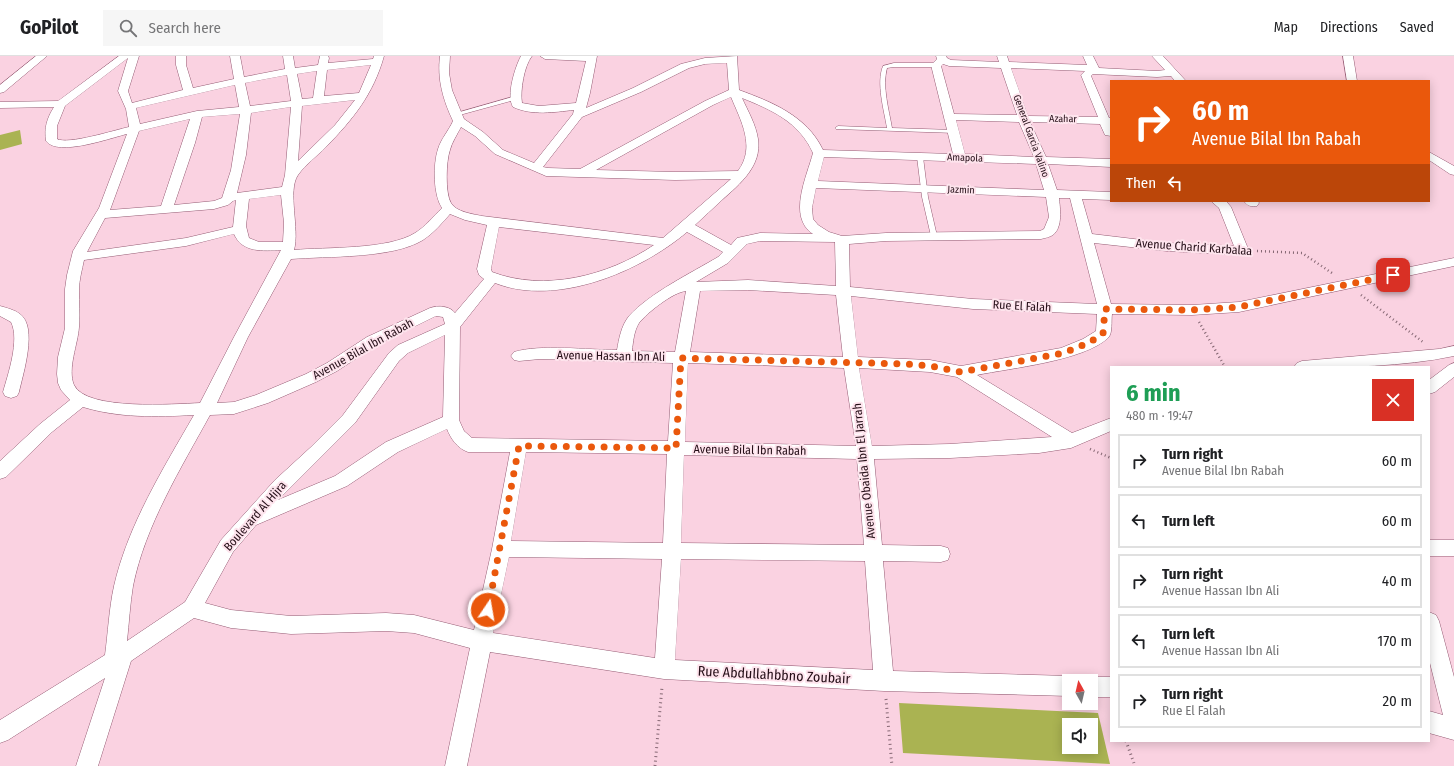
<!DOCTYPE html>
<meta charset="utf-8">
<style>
body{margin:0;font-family:"Fira Sans Condensed",sans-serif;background:#f6f6f6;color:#202124;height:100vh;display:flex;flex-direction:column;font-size:15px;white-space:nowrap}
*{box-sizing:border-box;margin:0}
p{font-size:13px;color:#757577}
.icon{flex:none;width:22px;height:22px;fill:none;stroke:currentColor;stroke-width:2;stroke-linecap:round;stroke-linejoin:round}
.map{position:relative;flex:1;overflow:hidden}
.side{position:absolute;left:1110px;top:310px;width:320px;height:376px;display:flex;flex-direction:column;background:#fff;border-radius:0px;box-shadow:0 2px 10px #0003}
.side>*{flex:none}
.top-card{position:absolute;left:1110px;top:24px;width:320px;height:122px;border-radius:0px;box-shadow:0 2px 10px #0003;background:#ea580c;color:#fff;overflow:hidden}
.needle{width:26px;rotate:352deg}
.controls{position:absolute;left:1062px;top:618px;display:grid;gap:8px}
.controls a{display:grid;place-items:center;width:36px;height:36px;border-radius:0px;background:#fff;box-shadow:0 2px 10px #0003;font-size:20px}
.pin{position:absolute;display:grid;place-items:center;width:34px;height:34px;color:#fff;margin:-17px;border-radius:8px;box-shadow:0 2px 6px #0006}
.me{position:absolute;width:44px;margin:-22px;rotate:12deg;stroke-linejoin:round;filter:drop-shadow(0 0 3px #0008)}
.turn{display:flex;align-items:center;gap:14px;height:84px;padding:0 16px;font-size:18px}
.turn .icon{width:52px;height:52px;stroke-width:2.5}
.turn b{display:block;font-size:28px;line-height:34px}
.then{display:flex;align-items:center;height:38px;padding:0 16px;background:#0003;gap:8px;font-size:15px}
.round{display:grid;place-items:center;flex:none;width:42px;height:42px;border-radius:0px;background:#f6f6f6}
.head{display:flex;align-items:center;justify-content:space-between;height:68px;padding:0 16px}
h1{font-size:24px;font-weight:700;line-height:30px;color:#1e9e55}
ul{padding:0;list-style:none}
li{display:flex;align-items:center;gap:12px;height:54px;margin:0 8px 6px;padding:0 8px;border:2px solid #e0e0e0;border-radius:0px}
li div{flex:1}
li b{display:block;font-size:15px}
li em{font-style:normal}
header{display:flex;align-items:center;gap:24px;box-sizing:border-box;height:56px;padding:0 20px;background:#fff;border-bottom:1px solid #e0e0e0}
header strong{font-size:19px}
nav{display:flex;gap:22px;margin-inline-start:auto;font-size:14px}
.search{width:280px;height:36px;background:#f6f6f6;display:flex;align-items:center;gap:10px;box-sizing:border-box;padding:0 14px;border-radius:0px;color:#757577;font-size:15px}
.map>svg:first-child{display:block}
.building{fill:#aab352;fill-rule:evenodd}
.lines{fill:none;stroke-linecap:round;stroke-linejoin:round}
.lane-casing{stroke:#955c74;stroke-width:1}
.street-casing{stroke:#955c74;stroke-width:1}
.path-far1{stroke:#866874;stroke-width:2.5;stroke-dasharray:1 3;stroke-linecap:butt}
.path{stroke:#866874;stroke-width:3;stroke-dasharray:1 3.5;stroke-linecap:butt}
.lane{fill:#fff;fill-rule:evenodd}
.street{fill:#fff;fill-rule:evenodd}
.route{stroke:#ea580c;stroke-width:7;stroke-dasharray:0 12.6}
.labels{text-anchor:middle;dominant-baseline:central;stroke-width:4;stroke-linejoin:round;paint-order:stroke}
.far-street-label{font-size:10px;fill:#250f18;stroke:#fee4ed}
.street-label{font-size:12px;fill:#250f18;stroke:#fee4ed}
.near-street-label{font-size:14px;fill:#250f18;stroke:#fee4ed}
</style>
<header>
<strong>GoPilot</strong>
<div class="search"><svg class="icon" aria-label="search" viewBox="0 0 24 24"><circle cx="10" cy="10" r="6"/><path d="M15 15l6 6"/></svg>Search here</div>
<nav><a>Map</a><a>Directions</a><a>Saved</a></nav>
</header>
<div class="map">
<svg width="1454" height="710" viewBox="0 0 1454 710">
<rect width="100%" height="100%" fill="#fad2e1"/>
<path class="building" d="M20,74l2,14 -22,6v-15z
M899,647l199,10 12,51 -207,-11zM1069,669h22v22h-22z"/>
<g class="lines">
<g class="lane-casing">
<path id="lane" d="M894,7h42l3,2 -3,2h-42l-7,1c-5,19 2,42 5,60l62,2 3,2 -1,1 -120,-4 -1,-1 3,-2 49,2c-3,-18 -11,-45 -4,-62z
M516,40l3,2 -1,1 -62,17 -3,-2z
M920,99l3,2 5,40 9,39 -3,2 -3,-2 -9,-39 -5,-40z"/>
</g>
<g class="street-casing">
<path id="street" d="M36,0h11l-43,36 -4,1v-8z
M119,0h20l-11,35 4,12 51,-13 -7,-25v-9h10v9l7,23 41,-9 -4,-23h10l4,21 41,-8 -2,-13h10l2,12 23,-3 2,-9h8l1,2 -1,5 45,-4 1,-3h10c-11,39 -31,63 -58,91 -9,9 -21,18 -28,28 -11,16 2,54 -4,75 32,-3 94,0 121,-17 10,-6 18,-16 27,-25 -9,-13 -9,-44 -4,-59 3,-10 11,-19 15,-28 -10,-21 -16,-42 -13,-65h10l-1,17 3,17 12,29 19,13 20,18 31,13 39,-49 1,-4c-20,2 -41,6 -61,-3 -7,-11 2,-40 8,-51h11c-8,10 -12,35 -10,47l17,3 37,-3 10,-42 -41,-2 -5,-3h57l-7,37 -4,15 47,-20 48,-24 24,-6 32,-2 2,34c33,12 68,26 84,60l130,4 -22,-89 6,-6 -1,-3h10l1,2 4,2 48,2 -2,-6h10l2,6 78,3 -4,-9h10l6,12 58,3 8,-1 -13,-14h11l23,25h-11l-4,-5 -14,1 -64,-3 -2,2 18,42h2v18l-6,-1 -5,-11 -70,-2 16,35 65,2v8l-63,-3 9,26 54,2v8l-29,-1 10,35 75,9 67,3 -15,-38 -8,-7h15l5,6 18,44 -2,3 -5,1 -75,-4 -73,-8 17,61 81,1 47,-3 215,-44v8l-215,46 -47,3 -80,-1c-1,7 1,19 -4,24 -25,23 -97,30 -131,37l95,58 39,-15v13l-40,17 -32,5 -89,5 -76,1 8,86 59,1 7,2 2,6 -2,6 -7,2 -58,-1 10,110 176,5 7,3 1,2h-8v15l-185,-5 -220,-12 -174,-27 -23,114h-22l25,-118 -56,-15 -28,-2 -95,3 -60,-6 -37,-10 -63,43 -33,105h-22l29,-88 -97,62 -8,3v-23l105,-65c3,-22 4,-46 9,-69 14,-61 49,-117 80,-171 -38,2 -75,3 -111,-8l-31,25 -46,45 -6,2v-18l40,-37 30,-24 -9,-10 -3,-7 -1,-9 1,-17 7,-29v-39l2,-14 6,-24 26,-43 28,-74c-17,4 -69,23 -81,7 -2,-13 1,-23 8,-34l-54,1v-6l58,-1zM128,2l-10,33 8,18 3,18c-14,3 -61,18 -72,12v-13l8,-20zM727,7l2,27 -24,11 -125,68 -32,-1 -5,-1 39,-50 59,-25 48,-24 16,-4zM943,8l6,2 52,2 16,47 -63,-1 -13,-48zM371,9l-12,28 -35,3 3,-26zM1011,12l74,3 -4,4 17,42 -70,-1zM317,15l-4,27 -11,1 -5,-25zM287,19l4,26 -41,5 -5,-23zM235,29l4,22 -42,4 -57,13 -4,-16zM731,41c10,24 25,50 7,74l-63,1 -79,-2 117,-65zM742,42c30,12 57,24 71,55 -6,23 -26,64 0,81l-53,-1 -23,5 -6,7 -36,-20c9,-8 18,-17 27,-25 18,-16 40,-34 36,-61 -2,-14 -10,-28 -16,-41zM355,44l-20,25 -37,36 4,-55zM291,51l-6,68 -3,12 -45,6 9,-38 5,-42zM240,58l-9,56 -9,28 -8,3 -40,4 21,-62 7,-26zM190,63l-29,87 -51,4 29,-79zM956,64l63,2 15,35 -69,-3zM461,71l14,9 20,18 51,22 129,4 56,-1 -68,59 -181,-22c-9,-2 -26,-4 -31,-13 -6,-10 -5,-42 -1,-53 2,-8 7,-15 11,-23zM824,101l212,7 8,26 -226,-9zM816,132l230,9 3,20 -5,12 -4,2 -154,2 -44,3 -13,-4 -11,-7 -5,-6 -1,-11zM281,139l3,28 -1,19h-24l-10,-4 -3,-12 3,-27zM1059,142h11l27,106 -124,-5 -123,-12 -1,-43 37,-3 155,-2c4,-1 9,-2 12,-4 10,-8 7,-27 6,-37zM236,144l-3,27 -47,11 -99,14 18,-34 109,-9 14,-4 5,-4zM450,158l15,6 22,5 -10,44 2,6 5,4 -29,34c-5,-7 -17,-8 -25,-5l-63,29 -40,26 -21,11 -50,21 -22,7 -17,1 31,-66 43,-78c36,-3 101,0 132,-19 11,-7 19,-17 27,-26zM499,171l155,18c-46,31 -110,47 -162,27l-1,-3zM687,176l36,20 -5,5c-27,16 -68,36 -89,59 -8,10 -10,23 -12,34 -29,0 -77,-6 -103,2l-3,4 3,4 5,1 21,-2 133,4 -5,78 -196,-3 -8,-7 -5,-11 1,-93 35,-44c61,24 145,-11 192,-51zM234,178c8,19 29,17 47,16l-47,87 -34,66c-25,1 -114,8 -126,-18 -7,-16 4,-41 5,-58 1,-12 0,-24 0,-37 0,-10 3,-20 5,-30l102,-14zM760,185l75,1 1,44 -88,-6 -52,2 32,-19 19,-19zM748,234l88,5 7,62 -153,-5 10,-61zM686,235l-11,61 -43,-1c1,-9 2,-20 7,-28 8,-10 34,-31 47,-32zM851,240l122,13 124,5 -1,17 -13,8 -22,9 -100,18 -31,-6 -72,-3zM436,260l7,1 2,7 -47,21 -9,8 -46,62 -32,32 -36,33 -54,60 -36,62 -58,39c2,-18 3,-37 6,-55 12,-60 48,-118 77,-171l24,-1 34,-11 48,-21 21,-11 40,-26zM445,279l-2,82 -57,25 -51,34 -57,24 77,-77 44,-62 9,-8zM688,307l156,5 12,78 -171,-4zM859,312l71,4 27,5 95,60 -102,7 -78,2zM447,373c4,10 10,19 21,23h42l-18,97 -18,81 -60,-15 -28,-2 -95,3 -60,-6 -26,-7 28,-51 23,-27 91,-39 51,-34zM526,396l141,2 -4,89 -152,-2zM684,399l173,4 7,86 -183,-2zM509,501l153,2 -7,99 -162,-25zM681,503l184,2 8,109 -198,-10z
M1343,0h10l4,25h-10z
M1429,96l25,14v9l-4,-1 -21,-14z
M1244,145h14l1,2 -2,3c-5,1 -10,0 -13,-5z
M0,250c7,2 15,4 20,8 18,13 3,60 -1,78l-2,4 -6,2 -6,-2 -2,-4c5,-18 17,-52 8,-70l-11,-6z
M1454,290v10c-52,11 -106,11 -160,11l3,-4 5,-2 137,-12z
M1454,307v14l-19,15 -6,2v-14l20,-15z
M1429,484h25v16h-25z
M1429,556l7,3 3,6 15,56v63l-25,-7v-22l14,4 -14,-56z
M1091,621h20v20h-20v-16h-8z"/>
</g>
<path class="path-far1" d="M1257,195l45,2 30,20
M1361,239l62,47
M1199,266l26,45
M1090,393l21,9"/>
<path class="path" d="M886,643l6,67
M1126,685l9,25
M655,710l7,-79"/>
<use href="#lane" class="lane"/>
<use href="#street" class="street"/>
</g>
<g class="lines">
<path class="route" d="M488,554l31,-164 157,2 5,-90 224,6 25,2 31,6 103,-19 24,-10 15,-9 2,-25 87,1 46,-3 155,-32"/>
</g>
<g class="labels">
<g class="far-street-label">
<text transform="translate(1063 63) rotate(1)">Azahar</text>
<text transform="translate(1031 80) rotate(70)">General Garcia Valino</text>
<text transform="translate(965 102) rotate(2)">Amapola</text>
<text transform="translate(961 134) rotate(2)">Jazmin</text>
</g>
<g class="street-label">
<text transform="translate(1194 191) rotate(4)">Avenue Charid Karbalaa</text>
<text transform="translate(1022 250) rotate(3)">Rue El Falah</text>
<text transform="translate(363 293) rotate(-29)">Avenue Bilal Ibn Rabah</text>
<text transform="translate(611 300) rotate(1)">Avenue Hassan Ibn Ali</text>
<text transform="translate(750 394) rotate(1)">Avenue Bilal Ibn Rabah</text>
<text transform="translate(864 415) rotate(-96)">Avenue Obaida Ibn El Jarrah</text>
<text transform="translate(255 460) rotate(-49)">Boulevard Al Hijra</text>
</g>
<g class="near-street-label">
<text transform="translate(774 619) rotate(3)">Rue Abdullahbbno Zoubair</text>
</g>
</g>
</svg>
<div class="controls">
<a><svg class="needle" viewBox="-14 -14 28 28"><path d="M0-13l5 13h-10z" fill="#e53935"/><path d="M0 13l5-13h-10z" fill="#757577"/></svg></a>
<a><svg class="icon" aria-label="sound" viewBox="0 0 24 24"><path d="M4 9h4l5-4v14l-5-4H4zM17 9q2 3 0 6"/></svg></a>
</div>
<div class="pin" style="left:1393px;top:219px;background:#d93025"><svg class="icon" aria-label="arrive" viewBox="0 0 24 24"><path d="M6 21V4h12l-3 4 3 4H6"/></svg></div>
<svg class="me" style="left:488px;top:554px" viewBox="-20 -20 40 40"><circle r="17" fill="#ea580c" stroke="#fff" stroke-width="3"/><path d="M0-11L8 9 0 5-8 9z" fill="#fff"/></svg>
<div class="top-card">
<div class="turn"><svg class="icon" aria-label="right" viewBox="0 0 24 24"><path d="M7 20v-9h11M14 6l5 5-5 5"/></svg><div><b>60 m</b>Avenue Bilal Ibn Rabah</div></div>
<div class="then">Then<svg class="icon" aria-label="left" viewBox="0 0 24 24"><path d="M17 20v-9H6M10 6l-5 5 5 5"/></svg></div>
</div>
<section class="side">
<div class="head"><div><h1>6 min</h1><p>480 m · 19:47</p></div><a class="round" style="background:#d93025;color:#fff"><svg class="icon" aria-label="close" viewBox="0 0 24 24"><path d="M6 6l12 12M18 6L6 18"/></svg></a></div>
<ul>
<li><svg class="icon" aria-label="right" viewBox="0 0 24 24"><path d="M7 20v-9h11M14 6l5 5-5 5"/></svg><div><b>Turn right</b><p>Avenue Bilal Ibn Rabah</p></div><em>60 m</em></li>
<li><svg class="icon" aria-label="left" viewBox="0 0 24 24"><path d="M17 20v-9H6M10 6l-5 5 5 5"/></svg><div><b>Turn left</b></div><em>60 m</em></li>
<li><svg class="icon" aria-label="right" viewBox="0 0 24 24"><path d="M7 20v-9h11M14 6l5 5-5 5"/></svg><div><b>Turn right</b><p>Avenue Hassan Ibn Ali</p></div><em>40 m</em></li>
<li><svg class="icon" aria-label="left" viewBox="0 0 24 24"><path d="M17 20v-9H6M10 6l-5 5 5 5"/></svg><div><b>Turn left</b><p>Avenue Hassan Ibn Ali</p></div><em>170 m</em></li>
<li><svg class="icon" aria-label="right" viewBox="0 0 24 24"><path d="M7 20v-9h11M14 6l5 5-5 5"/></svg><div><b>Turn right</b><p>Rue El Falah</p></div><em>20 m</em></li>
</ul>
</section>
</div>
